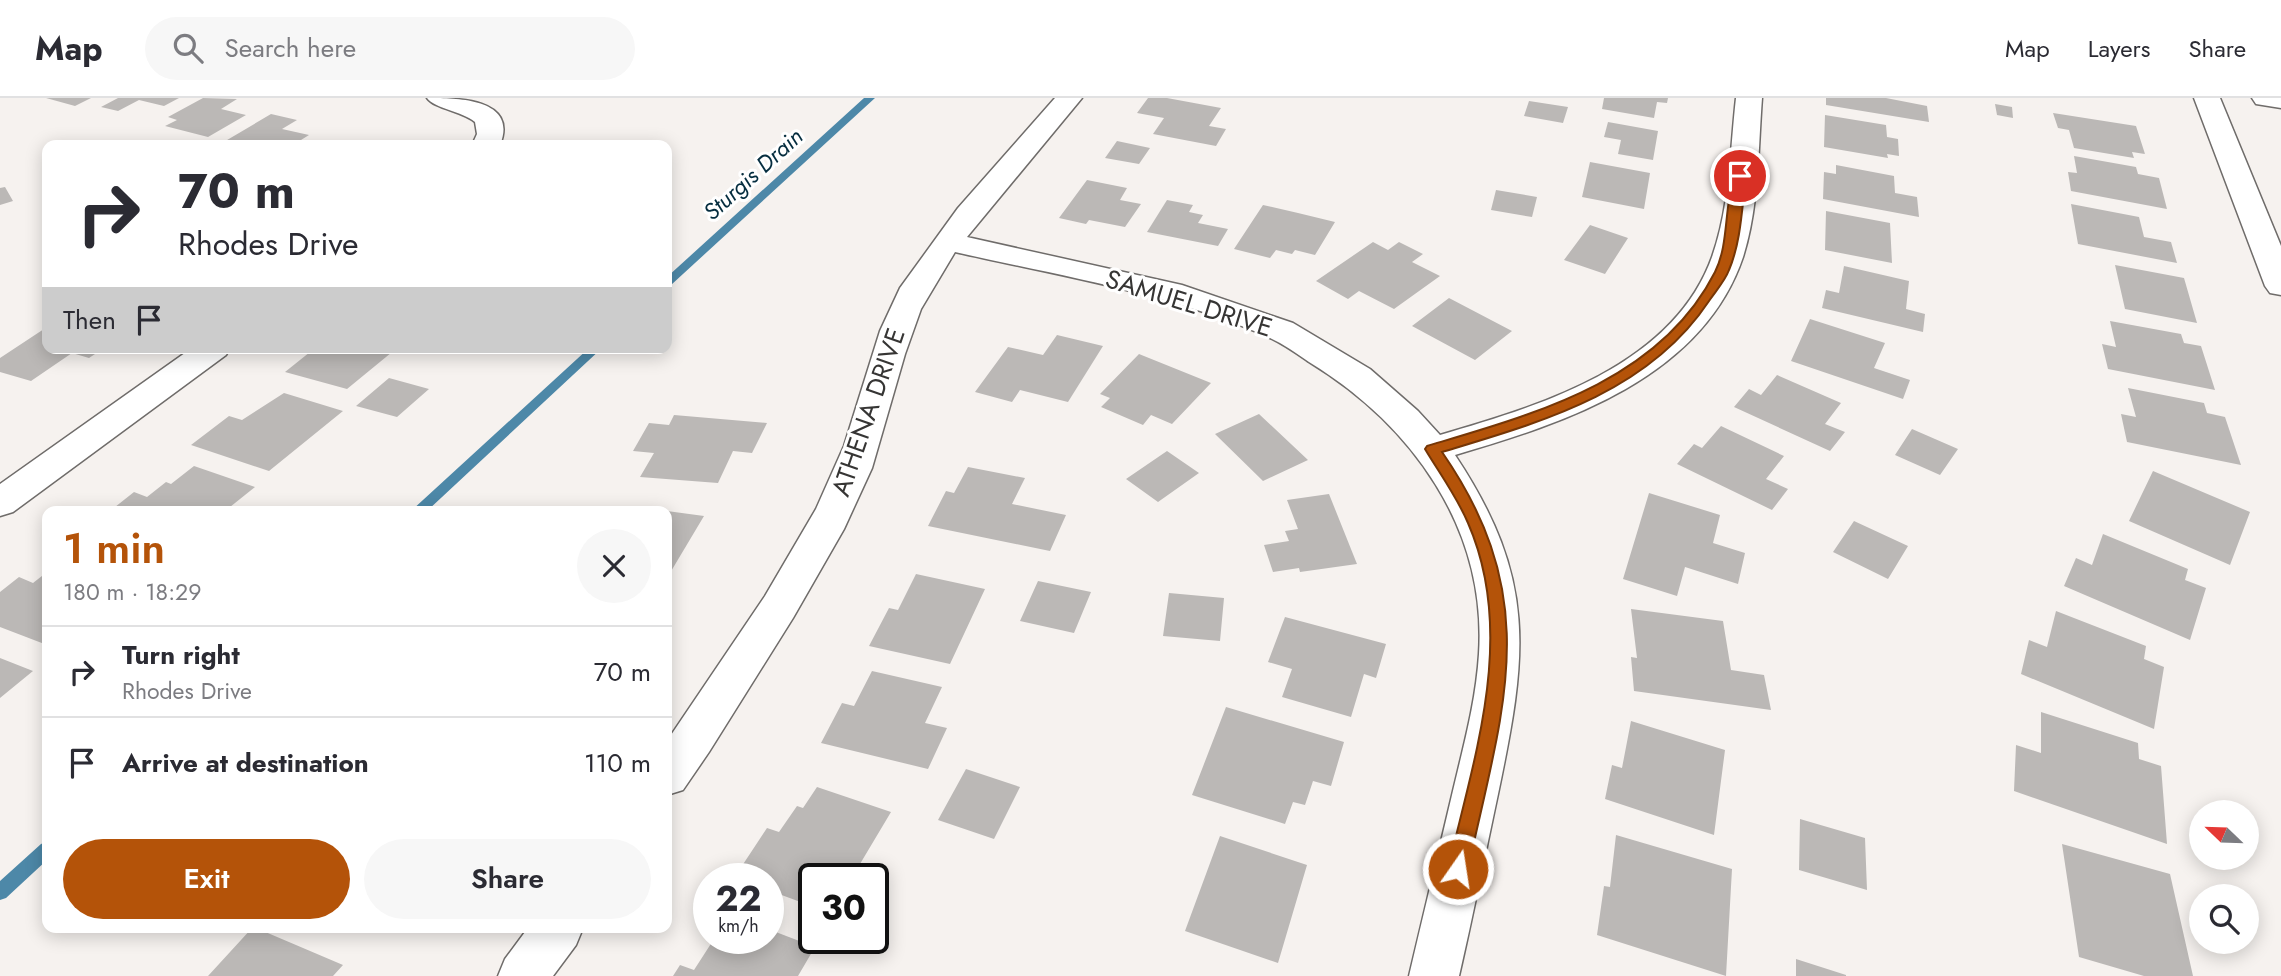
<!DOCTYPE html>
<meta charset="utf-8">
<style>
body{margin:0;font-family:Jost,sans-serif;background:#f7f7f7;color:#2b2b33;height:100vh;display:flex;flex-direction:column;font-size:26px;white-space:nowrap}
*{box-sizing:border-box;margin:0}
p{font-size:23px;color:#7c7c81}
.icon{flex:none;width:38px;height:38px;fill:none;stroke:currentColor;stroke-width:2;stroke-linecap:round;stroke-linejoin:round}
.map{position:relative;flex:1;overflow:hidden}
.panel{position:absolute;left:42px;top:408px;width:630px;height:427px;display:flex;flex-direction:column;background:#fff;border-radius:14px;box-shadow:0 4px 18px #0003}
.panel>*{flex:none}
.hud{position:absolute;left:42px;top:42px;width:630px;height:214px;border-radius:14px;box-shadow:0 4px 18px #0003;background:#fff;color:#2b2b33;overflow:hidden}
.needle{width:46px;rotate:293deg}
.buttons{position:absolute;left:2189px;top:702px;display:grid;gap:14px}
.buttons a{display:grid;place-items:center;width:70px;height:70px;border-radius:50%;background:#fff;box-shadow:0 4px 18px #0003;font-size:35px}
.speed{position:absolute;left:693px;top:765px;display:flex;gap:14px;font-size:35px;font-weight:700;text-align:center}
.speed>*{display:grid;place-content:center;width:91px;height:91px;border-radius:50%;background:#fff;box-shadow:0 4px 18px #0003;line-height:1}
.speed small{font-size:18px;font-weight:400}
.speed .limit{border:4px solid #111;border-radius:10px;background:#fff;color:#111}
.pin{position:absolute;display:grid;place-items:center;width:60px;height:60px;color:#fff;margin:-30px;border:4px solid #fff;border-radius:50%;box-shadow:0 2px 7px #0007}
.me{position:absolute;width:77px;margin:-38px;rotate:13deg;stroke-linejoin:round;filter:drop-shadow(0 0 5px #0008)}
.turn{display:flex;align-items:center;gap:24px;height:147px;padding:0 21px;font-size:32px}
.turn .icon{width:91px;height:91px;stroke-width:2.5}
.turn b{display:block;font-size:49px;line-height:60px}
.then{display:flex;align-items:center;height:66px;padding:0 21px;background:#0003;gap:14px;font-size:26px}
.round{display:grid;place-items:center;flex:none;width:74px;height:74px;border-radius:37px;background:#f7f7f7}
.head{display:flex;align-items:center;justify-content:space-between;height:119px;padding:0 21px}
h1{font-size:42px;font-weight:600;line-height:52px;color:#b45309}
.cta{display:flex;gap:14px;margin-top:auto;padding:14px 21px}
.cta a{flex:1;height:80px;border-radius:42px;background:#b45309;color:#fff;font-size:28px;font-weight:600;line-height:80px;text-align:center}
.cta a+a{background:#f7f7f7;color:#2b2b33}
ul{padding:0;list-style:none}
li{display:flex;align-items:center;gap:21px;height:91px;padding:0 21px;border-top:2px solid #e1e1e2}
li div{flex:1}
li b{display:block;font-size:26px}
li em{font-style:normal}
header{display:flex;align-items:center;gap:42px;box-sizing:border-box;height:98px;padding:0 35px;background:#fff;border-bottom:2px solid #e1e1e2}
header strong{font-size:33px}
nav{display:flex;gap:38px;margin-inline-start:auto;font-size:24px}
.search{width:490px;height:63px;background:#f7f7f7;display:flex;align-items:center;gap:18px;box-sizing:border-box;padding:0 24px;border-radius:38px;color:#7c7c81;font-size:26px}
.map>svg:first-child{display:block}
.lines{fill:none;stroke-linecap:round;stroke-linejoin:round}
.stream{fill:#4d88a8;fill-rule:evenodd}
.building{fill:#bbb8b6}
.minor-casing{stroke:#6f6c6a;stroke-width:3}
.major-casing{stroke:#6f6c6a;stroke-width:3}
.minor{fill:#fff;fill-rule:evenodd}
.major{fill:#fff;fill-rule:evenodd}
.route{fill:#b45309;stroke:#753606;stroke-width:2}
.labels{text-anchor:middle;dominant-baseline:central;stroke-width:6;stroke-linejoin:round;paint-order:stroke}
.far-water-label{font-size:23px;font-style:italic;fill:#052d3f;stroke:#fff}
.street-label{font-size:26px;fill:#363534;stroke:#fff}
</style>
<header>
<strong>Map</strong>
<div class="search"><svg class="icon" aria-label="search" viewBox="0 0 24 24"><circle cx="10" cy="10" r="6"/><path d="M15 15l6 6"/></svg>Search here</div>
<nav><a>Map</a><a>Layers</a><a>Share</a></nav>
</header>
<div class="map">
<svg width="2281" height="878" viewBox="0 0 2281 878">
<rect width="100%" height="100%" fill="#f6f2ef"/>
<g class="lines">
<path class="stream" d="M864,0h11l-204,187 -4,1v-9z
M589,250h13l-175,163h-16z
M47,743v19l-41,38 -6,2v-19l41,-37z"/>
</g>
<path class="building" d="M46,0h45l-16,8z
M118,0h61l-15,8 -25,-6 -21,11 -17,-4z
M203,0l34,1 -16,10 25,6 -38,22 -43,-11 12,-6 -9,-3z
M1148,0h19l54,10 -12,18 17,3 -10,17 -63,-12 11,-16 -27,-5z
M1604,0h64l-1,5 -10,-1 -3,16 -52,-9z
M1826,0h60l41,8 2,16 -103,-17z
M1529,3l39,6 -5,16 -39,-7z
M1995,6l17,3 1,11 -16,-3z
M2053,15l83,13 9,28 -13,-2 2,6 -60,-10 -5,-18 -11,-2z
M271,16l26,6 -15,9 27,6 -16,10 -71,-2z
M1825,17l61,10 1,12 11,2 1,17 -12,-2 1,4 -64,-11z
M1608,24l50,9 -5,29 -35,-6 3,-14 -17,-3z
M1117,43l33,7 -11,16 -34,-6z
M2074,58l62,11 2,7 21,4 8,31 -96,-18 -3,-19 9,1z
M1590,64l60,11 -6,36 -62,-12z
M1836,67l58,11 1,17 22,4 2,20 -96,-18 1,-27 12,2z
M1087,82l40,8 -7,12 21,4 -16,23 -36,-7 -3,4 -27,-6z
M5,89l8,14 -13,4v-17z
M1496,92l41,7 -5,20 -41,-7z
M1167,102l26,5 -4,7 14,3 -5,8 30,6 -10,17 -71,-14z
M2071,106l68,13 5,20 27,5 6,21 -99,-19z
M1263,107l35,8 37,9 -20,33 -20,-5 -3,4 -16,-4 -6,8 -36,-9z
M1826,113l64,12 2,40 -67,-13z
M1590,127l38,13 -23,36 -41,-14z
M1373,144l15,8 11,-8 24,12 -11,8 28,14 -46,33 -35,-18 -11,8 -32,-18z
M2115,167l69,13 13,45 -72,-14z
M1844,168l65,15 -3,28 19,5 -2,18 -101,-24 4,-18 13,3z
M1449,200l63,33 -37,29 -63,-34z
M1810,221l75,24 -11,25 36,12 -7,19 -112,-38z
M2110,223l71,13 3,9 17,3 14,44 -107,-21 -6,-25 14,3z
M47,229v21h57l-15,10 -17,-5 -41,28 -31,-9v-14z
M1057,237l46,11 -35,56 -48,-12 -8,12 -37,-10 33,-45 35,8z
M315,250h82l-50,41 -62,-17z
M1139,256l72,29 -39,41 -21,-9 -8,10 -42,-18 9,-9 -10,-4z
M1777,277l64,28 -16,21 20,8 -15,19 -96,-44 15,-18 12,6z
M389,280l40,11 -32,28 -41,-11z
M2128,290l76,15 3,10 18,4 16,48 -114,-23 -6,-28 15,3z
M284,295l59,18 -74,60 -78,-26 38,-29 13,4z
M1259,316l49,46 -45,21 -48,-47z
M674,317l93,8 -15,30 -19,-2 -15,32 -78,-6 14,-24 -21,-2 16,-28 20,2z
M1721,328l63,30 -18,23 22,10 -16,21 -95,-46 17,-20 8,4z
M1912,331l46,20 -18,26 -45,-20z
M1167,353l32,22 -41,29 -32,-23z
M194,368l61,21 -30,24h-115l24,-19 13,5 19,-15 5,2z
M968,369l57,11 -13,26 54,11 -16,36 -122,-25 18,-35 8,2z
M2153,373l97,41 -20,53 -101,-44z
M1649,395l71,22 -7,28 32,10 -7,31 -53,-17 -8,29 -54,-17z
M1329,396l28,70 -57,8 -1,-4 -26,4 -9,-27 25,-4 -4,-10 13,-2 -11,-29z
M667,413l37,5 -37,62z
M1854,423l54,25 -20,33 -55,-27z
M2103,436l85,35 -3,11 21,8 -16,52 -126,-54 12,-28 16,7z
M47,474v73l-47,-18v-35l19,-15 14,6z
M916,476l69,15 -35,75 -81,-18 20,-38 9,2z
M1038,483l53,11 -17,41 -54,-12z
M1169,495l55,5 -4,43 -57,-5z
M1631,511l92,12 8,49 33,5 7,35 -137,-19 -3,-34 6,1z
M2056,513l90,35 -2,13 20,8 -10,62 -133,-55 8,-34 18,7z
M1285,519l101,27 -10,34 -12,-4 -13,43 -69,-20 10,-28 -24,-7z
M0,560l33,13 -33,27z
M872,573l70,16 -17,36 22,5 -19,41 -107,-26 21,-40 12,3z
M1226,609l118,35 -13,44 -18,-5 -8,24 -12,-3 -8,22 -93,-29z
M2041,614l97,31 1,16 22,7 6,78 -153,-53 2,-46 25,8z
M1631,623l94,29 -11,85 -109,-36 7,-34 10,3z
M966,671l54,18 -26,52 -56,-19z
M817,689l74,25 -34,57 32,11 -16,29v-31h-59v29l-46,-17v-12h-34l33,-50 12,4 18,-26 6,2z
M1800,721l65,19 2,52 -68,-20z
M1616,737l116,34 -6,107 -129,-41 7,-49 6,1z
M1220,738l87,29 -29,98 -93,-32z
M2062,746l108,30 23,102h-49l-65,-19z
M252,830h4l87,37 -10,11h-125z
M768,831l47,18 -17,29h-125l7,-11 14,5 20,-31 6,3 3,-4h45z
M1796,861l50,16v1h-50z"/>
<g class="lines">
<g class="minor-casing">
<path id="minor" d="M427,0c29,0 92,0 73,47h-28l5,-11 -2,-12c-13,-11 -40,-13 -48,-24z
M1055,0h27l-115,139 215,48 111,38 77,46 48,42 22,24c100,-29 233,-69 272,-178 18,-50 18,-107 24,-159h26c-4,52 -3,109 -19,159 -41,121 -178,166 -288,198 83,125 72,200 43,339 -13,61 -25,121 -39,182h-50c14,-60 29,-121 43,-181 11,-47 24,-93 27,-141 8,-126 -67,-229 -170,-292 -13,-9 -27,-19 -41,-25 -98,-44 -208,-61 -313,-85l-34,57 -16,45 -33,114 -28,61 -51,89 -84,134 -26,38 -16,5v-54l98,-145 51,-87 28,-63 36,-115 20,-43 58,-80z
M2194,0h26l61,148v49l-11,-2 -5,-7z
M192,250h38l-4,7 -213,157 -13,4v-32z
M528,830h55l-7,17 -23,31h-55l7,-17z"/>
</g>
<g class="major-casing">
<path id="major" d="M2252,0h29v10l-25,-4z"/>
</g>
<use href="#minor" class="minor"/>
<use href="#major" class="major"/>
</g>
<path class="route" d="M1736,76l10,2c-4,31 -5,66 -17,94 -4,11 -14,22 -20,31 -61,92 -168,121 -267,151 103,149 61,255 26,417l-3,6 -7,3 -7,-3 -3,-6c26,-112 69,-234 20,-346 -11,-26 -28,-49 -43,-74l2,-3c107,-32 233,-65 288,-174 15,-30 8,-68 21,-98z"/>
<g class="labels">
<g class="far-water-label">
<text transform="translate(753 76) rotate(-42)">Sturgis Drain</text>
</g>
<g class="street-label">
<text transform="translate(1189 205) rotate(17)">SAMUEL DRIVE</text>
<text transform="translate(868 314) rotate(-71)">ATHENA DRIVE</text>
</g>
</g>
</svg>
<div class="buttons">
<a><svg class="needle" viewBox="-14 -14 28 28"><path d="M0-13l5 13h-10z" fill="#e53935"/><path d="M0 13l5-13h-10z" fill="#7c7c81"/></svg></a>
<a><svg class="icon" aria-label="search" viewBox="0 0 24 24"><circle cx="10" cy="10" r="6"/><path d="M15 15l6 6"/></svg></a>
</div>
<div class="speed"><div>22<small>km/h</small></div><div class="limit">30</div></div>
<div class="pin" style="left:1740px;top:78px;background:#d93025"><svg class="icon" aria-label="arrive" viewBox="0 0 24 24"><path d="M6 21V4h12l-3 4 3 4H6"/></svg></div>
<svg class="me" style="left:1458px;top:771px" viewBox="-20 -20 40 40"><circle r="17" fill="#b45309" stroke="#fff" stroke-width="3"/><path d="M0-11L8 9 0 5-8 9z" fill="#fff"/></svg>
<div class="hud">
<div class="turn"><svg class="icon" aria-label="right" viewBox="0 0 24 24"><path d="M7 20v-9h11M14 6l5 5-5 5"/></svg><div><b>70 m</b>Rhodes Drive</div></div>
<div class="then">Then<svg class="icon" aria-label="arrive" viewBox="0 0 24 24"><path d="M6 21V4h12l-3 4 3 4H6"/></svg></div>
</div>
<section class="panel">
<div class="head"><div><h1>1 min</h1><p>180 m · 18:29</p></div><a class="round"><svg class="icon" aria-label="close" viewBox="0 0 24 24"><path d="M6 6l12 12M18 6L6 18"/></svg></a></div>
<ul>
<li><svg class="icon" aria-label="right" viewBox="0 0 24 24"><path d="M7 20v-9h11M14 6l5 5-5 5"/></svg><div><b>Turn right</b><p>Rhodes Drive</p></div><em>70 m</em></li>
<li><svg class="icon" aria-label="arrive" viewBox="0 0 24 24"><path d="M6 21V4h12l-3 4 3 4H6"/></svg><div><b>Arrive at destination</b></div><em>110 m</em></li>
</ul>
<div class="cta"><a>Exit</a><a>Share</a></div>
</section>
</div>
